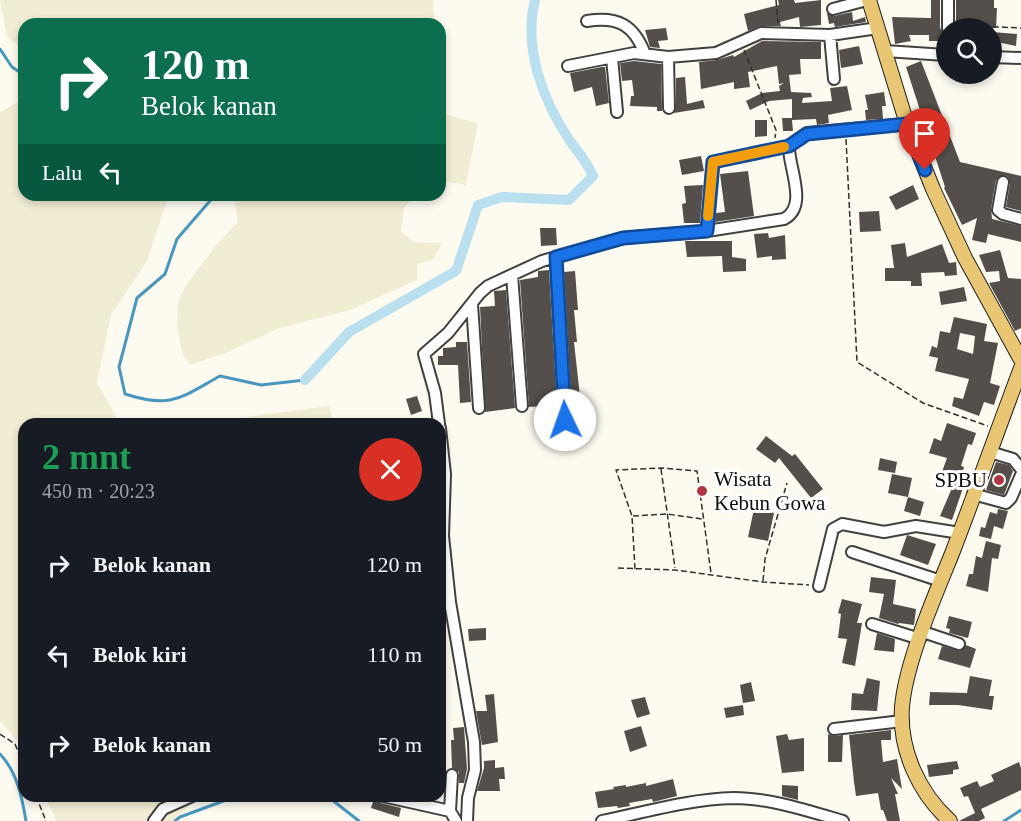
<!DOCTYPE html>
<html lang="id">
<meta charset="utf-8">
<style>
body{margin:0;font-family:"Times New Roman",serif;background:#242831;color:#f1f3f6;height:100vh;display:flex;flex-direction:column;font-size:22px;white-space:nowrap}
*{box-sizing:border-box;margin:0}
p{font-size:20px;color:#9ea1a6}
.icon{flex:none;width:33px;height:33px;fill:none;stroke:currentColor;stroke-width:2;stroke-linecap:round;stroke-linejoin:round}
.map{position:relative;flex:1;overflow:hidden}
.sheet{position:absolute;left:18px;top:418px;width:428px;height:384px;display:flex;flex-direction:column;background:#171b24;border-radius:18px;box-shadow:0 3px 9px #0003}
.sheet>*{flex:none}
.hud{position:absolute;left:18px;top:18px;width:428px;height:183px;border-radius:18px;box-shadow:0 3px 9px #0003;background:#0b6e4f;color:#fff;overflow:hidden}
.buttons{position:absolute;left:936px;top:18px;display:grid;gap:12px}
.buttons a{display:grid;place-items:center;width:66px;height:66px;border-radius:50%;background:#171b24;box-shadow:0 3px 9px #0003;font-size:30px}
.pin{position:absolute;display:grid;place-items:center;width:51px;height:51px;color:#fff;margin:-62px -26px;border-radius:50% 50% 50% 0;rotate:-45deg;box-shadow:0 0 6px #0007}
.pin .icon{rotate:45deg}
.me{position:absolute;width:66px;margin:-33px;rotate:357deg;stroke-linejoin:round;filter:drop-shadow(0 0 4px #0008)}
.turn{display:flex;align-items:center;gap:21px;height:126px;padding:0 24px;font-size:27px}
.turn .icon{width:78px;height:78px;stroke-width:2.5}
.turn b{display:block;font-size:42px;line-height:51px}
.then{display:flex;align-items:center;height:57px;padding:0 24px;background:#0003;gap:12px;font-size:22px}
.round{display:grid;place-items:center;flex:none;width:63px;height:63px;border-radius:32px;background:#242831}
.head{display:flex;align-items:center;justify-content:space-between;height:102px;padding:0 24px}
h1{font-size:36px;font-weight:800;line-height:45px;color:#1e9e55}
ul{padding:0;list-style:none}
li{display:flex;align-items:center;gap:18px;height:90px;padding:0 24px}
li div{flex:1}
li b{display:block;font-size:22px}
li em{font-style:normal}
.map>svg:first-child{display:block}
.farmland{fill:#f1edd3}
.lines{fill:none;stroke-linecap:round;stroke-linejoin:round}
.stream{stroke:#4997be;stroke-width:3}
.canal{stroke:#badfef;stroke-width:10}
.building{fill:#554f4b;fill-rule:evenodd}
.minor-casing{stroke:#414141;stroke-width:14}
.major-casing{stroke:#1f1f1f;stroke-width:16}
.path{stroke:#303030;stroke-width:1.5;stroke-dasharray:6 3;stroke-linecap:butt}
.minor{stroke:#fff;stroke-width:10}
.major{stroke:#e9c674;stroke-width:14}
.route-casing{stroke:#114b97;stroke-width:15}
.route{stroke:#1a73e8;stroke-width:10}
.slow{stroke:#f59e0b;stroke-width:10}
.poi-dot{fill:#af3542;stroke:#fff;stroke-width:2}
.labels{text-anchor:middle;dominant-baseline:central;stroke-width:6;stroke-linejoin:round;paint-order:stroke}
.poi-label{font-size:21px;fill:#0e0e0e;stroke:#fff;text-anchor:start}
</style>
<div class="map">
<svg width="1021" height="821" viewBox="0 0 1021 821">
<rect width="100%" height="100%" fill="#fdfaf0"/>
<path class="farmland" d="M0,0h433l2,24h-411v27l-17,-15z
M24,99v96h145l-22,66 -36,54 -14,67 23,42h-96v328l-4,-8 -20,-23v-609z
M440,113l38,10 -12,62 -26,-5z
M234,195h183l-13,12 -3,25 13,10 28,1 -9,17 -16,4v16l-67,30 -71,18 -51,24 -38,13 -7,-10 -6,-28 1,-24 8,-18 32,-42 20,-21z
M330,406l3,18h-115l34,-8z
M45,797h154l-26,24h-116z"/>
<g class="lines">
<path class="stream" d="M0,49l12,18 12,8
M215,195l-38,44 -12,35 -28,24 -18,69 6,27c47,15 55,4 95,-18l41,9 44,-5
M0,754c17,18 22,43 26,67
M327,796l32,25
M175,821l5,-4 57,-21
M1004,821l17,-11"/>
<path class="canal" d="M305,380l44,-48 107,-61 22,-66 24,-8 67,3 24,-24c-6,-14 -14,-23 -23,-35 -27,-40 -47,-93 -35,-141"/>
</g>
<path class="building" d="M778,0h16l1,3 26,-3v25l-21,2 -1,-10 -19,5 1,4h-20l-13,5 -4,-17 35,-9z
M931,0h9v28l6,7v6h-17v-6h-20l2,6 -16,3 -3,-27 39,1z
M956,0h38v8h3l-1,20h-18v-5l-22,-2z
M852,12l1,9 12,-4 1,5 -31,5 -1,-4 -5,1 -2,-11 7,3z
M666,28l2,12 -10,1 2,7 -10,-1 -5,-17z
M992,32l25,2 -1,12 -24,-5z
M762,41l59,1v17h-21l1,15 -12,1 2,17 20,1 1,4 -9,1 -1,5 30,-2 -2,-13 17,-2 5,24 -24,5 1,8 -12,2 -1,-6 -24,1 1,11h-10l-1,-13h10v-19l-23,2 -19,9 -4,-9 16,-8 18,-2 -1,-5 5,-3 -5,1 -2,-18 -29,6 2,15 -16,2v-7l-33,7 -2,-27 18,-2 16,-5 1,2z
M859,46l4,18 -22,4 -2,-18z
M634,61l27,3 1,47h-5v-4l-27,-1 1,-10h3l-2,-16 -10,1 -2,-18z
M921,61l39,101 61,14v35l-15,-4 4,-24 -2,-6 -4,-2 -8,5 -5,29 1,10 29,7v16l-33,-8 -2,9 -14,-3 5,-22 -15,7 -18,-37 1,-1 -39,-120z
M602,67h3l4,36 -13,3 -4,-19 -18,5 -4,-19z
M685,77l2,27 16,-4 2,8 -31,5 2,-5v-30z
M884,92l2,14h-4l1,13 -17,1 -1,-10h3l-3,-15z
M755,120h12v16l-12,1z
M701,156l3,15 -22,4 -3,-15z
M748,171l6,45 -39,6 1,-9 9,-1 -5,-38z
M703,185l-3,38h-16l-2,-19 4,-1 -2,-17z
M913,185l6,14 -23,11 -7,-13z
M879,211l2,20 -21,1 -1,-20z
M540,228h16l1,17 -16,1z
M768,233l1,5 16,-3 1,24 -14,1v-4l-15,2 -3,-24z
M685,241h47v16l14,2v12l-23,1 -1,-16 -35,1z
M905,243l2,14 35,-13 7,19 7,-1 1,13 -12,1 -1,-4 -23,1 1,13h-11v-5h-26v-13h9l-3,-23z
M1000,250l8,28 13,1v49l-6,3 -26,-48 11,-2 -1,-10 -13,1 -7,-17z
M549,270l8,135 -28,2 -9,-127 18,-3v-6z
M575,271l3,39h-4l3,32h-3l6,55 -9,1 -7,-126z
M964,287l3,14 -26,4 -2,-13z
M506,290l9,118 -30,4 -5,-105 15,-1 -1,-15z
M954,317l33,7 -3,17 14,2 -8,40 10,3 -6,19 -10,-3 -5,14 -27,-10 2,-9 9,2 6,-20 -34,-8 3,-13 -9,-2 3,-10 5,2 3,-17 10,2zM960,333l15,3 -2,18 -16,-5z
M456,342h11l4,60 -11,1 -2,-38h-20v-9h5v-8l13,-1z
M417,396l5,15 -11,4 -5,-16z
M590,404l1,17 -11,1 -1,-17z
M947,423l29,10 -4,12 -4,-1 -7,22 3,1 -3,11 -19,-6 5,-14 -18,-5 5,-15 7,3z
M766,436l26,20 3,-2 28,35 -12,9 -32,-40 -4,5 -19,-14z
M880,458l17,4 -2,11 -17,-3z
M996,462l13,3 4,6 -9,24 -18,-5z
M892,474l20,4 -4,19 -20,-4z
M955,481l9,4 -12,35 -12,-4z
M908,497l16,5 -4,14 -16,-5z
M754,509l20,4 -6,28 -20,-4z
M998,509l10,2 -5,18 -9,-3 -3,13 -12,-3 2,-9 4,1 5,-16 7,2z
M907,535l29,9 -8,21 -28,-10z
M986,541l15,4 -3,14 -6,-1 -4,34 -22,-6 3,-12h4l3,-18 6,2z
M871,577l25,3 -3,24 23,5 -2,16 -15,-2 -1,1 -19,-6 5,-24 -15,-2z
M842,599l20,5 -5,19h5l-7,43 -13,-3 5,-24 -9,-1 3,-24 -3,-1z
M949,616l23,6 -4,16 -19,-5 1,-4 -4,-1z
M486,628v12l-17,1 -1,-12z
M877,633l18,6 -1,13 -20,-2z
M966,645l10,4 -6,19 -32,-9 4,-13 18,5z
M970,676l22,4 -3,16h5l-2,14 -34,-5h-29l1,-13 37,1z
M867,678l13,3 -3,30 -26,-1 1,-17 11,1z
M751,682l4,19 -12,2 -3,-18z
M494,694l4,48 -16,3 -6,-34h11l-2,-16z
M645,697l5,17 -13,4 -6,-18z
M743,705l1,10 -18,3 -2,-10z
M641,726l6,20 -17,6 -6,-21z
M464,727l3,42 -3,14h-5v-11l-7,-4 -1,-28h3l-1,-12z
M891,730v10h-10l2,22 14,-3 5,30 -11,-11 7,16h-3l5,27h-13l-4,-11h-2l-3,-17 -22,3 -2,-14 -5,-47z
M787,734l2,6 15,-2v33l-22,2 -6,-37z
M828,734l6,2 9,-1 -1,27h-14z
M495,760v8l9,-1 1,12h-6l1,12h-23l7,-23v-7z
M957,761l2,8 -6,1v4l-24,3 -2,-12z
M1019,762l2,6v22l-40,19 4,9 -6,3h-20l16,-8 -7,-17 -4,1 -4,-9 17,-7 3,6 14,-6 -3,-6z
M673,779l4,17 -24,6 -1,-3 -23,4 1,3 -12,2 -1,-2 -19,2 -3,-16 19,-3 -1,-2 13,-2v2l20,-4v3z
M782,785l16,1v14l-16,-4z
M375,796l6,7 20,5 -2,9 -28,-9z"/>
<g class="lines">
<g class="minor-casing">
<path id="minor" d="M833,9l34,-9
M587,21c31,-5 47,4 58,33
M948,28v-28
M830,35l4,44
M885,51l61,4
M668,57l1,51
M992,57l29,1
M612,58l5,54
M568,66l66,-13 34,4 48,-4 45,-20 69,2 48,-7
M1003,182l-5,28 5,4 18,5
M707,231l6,-69 76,-16
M556,257l9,163
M512,275l10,131
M472,304l7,104
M439,424l-4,-31 -11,-39 24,-21 32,-40 8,-7 54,-25 81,-23 84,-7 77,-12c25,-13 4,-52 5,-73l18,-13 100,-9
M440,428l5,46 -2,62 7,66 24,140 1,28 -7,28 -1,23
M990,452l23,7 8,10
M973,494l33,9 5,-5 10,-23
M852,552l89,29
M819,586l14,-57 9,-5 42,8 32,-6 44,7
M872,624l48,15
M923,632l36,12
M834,729l68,-8
M383,796l67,15 6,10
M450,811l2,-36
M154,821l9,-12 29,-13
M602,821c43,-9 88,-22 132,-23 36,0 75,13 109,23"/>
</g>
<g class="major-casing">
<path id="major" d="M869,0l38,124 26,65 32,69 56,102
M950,821c-31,-28 -51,-71 -48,-114 4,-46 33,-111 51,-156 23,-60 45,-122 68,-183"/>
</g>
<path class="path" d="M776,0l2,23
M957,25l64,3
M744,50l32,80 -1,8
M846,139l11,223 66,41 65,23
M661,469l14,99
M633,516l34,-2 35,5
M618,568l57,2 88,12 46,3
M635,569l-3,-53 -16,-46 45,-2 36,3 14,102
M763,581l2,-22 22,-76
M0,734l15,10 9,22
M36,796l10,25"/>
<use href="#minor" class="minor"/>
<use href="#major" class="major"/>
</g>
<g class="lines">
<g class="route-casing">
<path id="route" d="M565,420l-9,-163 67,-19 84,-7 6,-69 76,-16 18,-12 100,-10 18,46"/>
</g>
<use href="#route" class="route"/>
<path class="slow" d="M708,216l5,-54 71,-15"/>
</g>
<g class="poi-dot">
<circle cx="999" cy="480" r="6"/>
<circle cx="702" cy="491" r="6"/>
</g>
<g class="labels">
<g class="poi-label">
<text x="714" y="479">Wisata<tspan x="714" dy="24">Kebun Gowa</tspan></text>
<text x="987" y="480" text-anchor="end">SPBU</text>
</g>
</g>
</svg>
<div class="buttons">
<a><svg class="icon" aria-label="search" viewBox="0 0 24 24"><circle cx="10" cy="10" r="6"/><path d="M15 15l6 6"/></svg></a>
</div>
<div class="pin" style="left:925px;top:170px;background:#d93025"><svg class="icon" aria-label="arrive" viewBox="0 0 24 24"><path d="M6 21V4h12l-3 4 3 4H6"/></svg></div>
<svg class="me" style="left:565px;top:420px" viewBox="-20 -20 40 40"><circle r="19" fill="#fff"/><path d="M0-13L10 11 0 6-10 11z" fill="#1a73e8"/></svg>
<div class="hud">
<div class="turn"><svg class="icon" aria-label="right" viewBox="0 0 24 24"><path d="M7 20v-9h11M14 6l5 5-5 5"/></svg><div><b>120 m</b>Belok kanan</div></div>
<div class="then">Lalu<svg class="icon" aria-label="left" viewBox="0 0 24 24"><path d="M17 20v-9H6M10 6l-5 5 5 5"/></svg></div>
</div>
<section class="sheet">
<div class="head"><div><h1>2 mnt</h1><p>450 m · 20:23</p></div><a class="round" style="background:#d93025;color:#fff"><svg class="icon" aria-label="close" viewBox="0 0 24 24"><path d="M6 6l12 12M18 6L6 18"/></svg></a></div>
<ul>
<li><svg class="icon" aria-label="right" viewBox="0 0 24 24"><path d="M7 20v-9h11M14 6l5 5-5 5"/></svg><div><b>Belok kanan</b></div><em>120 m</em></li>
<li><svg class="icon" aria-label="left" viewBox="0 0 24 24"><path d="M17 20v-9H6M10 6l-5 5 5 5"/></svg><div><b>Belok kiri</b></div><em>110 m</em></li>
<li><svg class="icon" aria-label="right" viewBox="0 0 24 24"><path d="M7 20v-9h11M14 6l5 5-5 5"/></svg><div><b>Belok kanan</b></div><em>50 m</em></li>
</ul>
</section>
</div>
